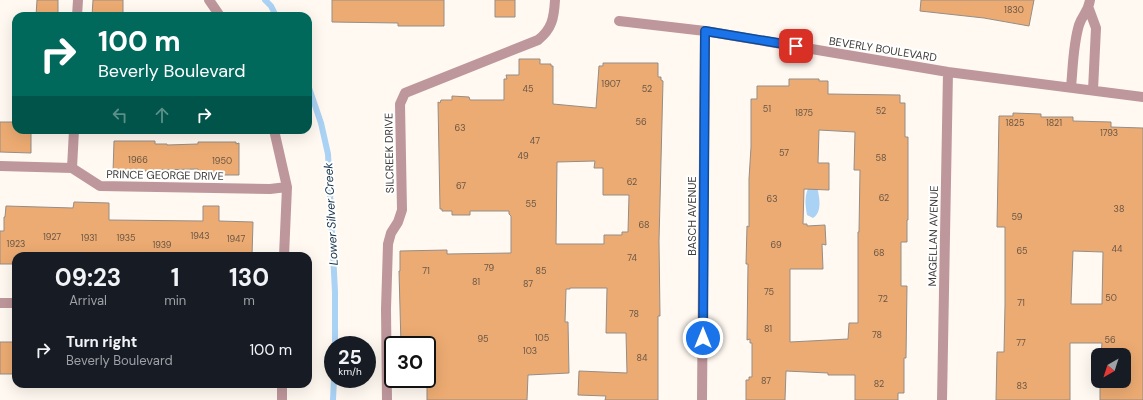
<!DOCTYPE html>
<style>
body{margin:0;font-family:"DM Sans",sans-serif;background:#242831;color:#f1f3f6;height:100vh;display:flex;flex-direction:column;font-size:15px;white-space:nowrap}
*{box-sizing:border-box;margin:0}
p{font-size:13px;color:#9ea1a6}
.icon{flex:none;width:22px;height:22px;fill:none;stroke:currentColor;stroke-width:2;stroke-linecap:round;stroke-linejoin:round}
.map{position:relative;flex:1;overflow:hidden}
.details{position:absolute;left:12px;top:252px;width:300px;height:136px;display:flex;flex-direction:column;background:#171b24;border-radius:12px;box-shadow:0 4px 16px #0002}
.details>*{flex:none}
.hud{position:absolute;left:12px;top:12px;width:300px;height:122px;border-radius:12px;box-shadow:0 4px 16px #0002;background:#00695c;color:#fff;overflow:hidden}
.needle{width:26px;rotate:219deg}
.fabs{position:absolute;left:1091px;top:348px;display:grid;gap:8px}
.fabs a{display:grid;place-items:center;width:40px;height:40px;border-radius:8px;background:#171b24;box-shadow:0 4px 16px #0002;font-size:20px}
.speed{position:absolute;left:324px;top:336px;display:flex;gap:8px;font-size:20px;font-weight:700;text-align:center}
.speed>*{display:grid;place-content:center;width:52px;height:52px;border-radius:50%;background:#171b24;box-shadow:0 4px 16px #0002;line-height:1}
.speed small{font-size:10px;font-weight:400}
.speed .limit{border:2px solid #111;border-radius:6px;background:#fff;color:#111}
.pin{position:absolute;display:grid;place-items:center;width:34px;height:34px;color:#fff;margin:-17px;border-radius:8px;box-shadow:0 2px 6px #0006}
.me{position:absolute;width:44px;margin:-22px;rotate:0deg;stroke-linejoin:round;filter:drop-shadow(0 0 3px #0008)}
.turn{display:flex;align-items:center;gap:14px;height:84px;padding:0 20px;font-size:18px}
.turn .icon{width:52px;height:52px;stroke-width:2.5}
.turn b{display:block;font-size:28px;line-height:34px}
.lanes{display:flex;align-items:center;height:38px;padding:0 20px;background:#0003;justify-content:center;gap:20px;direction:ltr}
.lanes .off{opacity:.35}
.eta{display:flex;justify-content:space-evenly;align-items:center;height:68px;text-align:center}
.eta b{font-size:24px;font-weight:700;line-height:28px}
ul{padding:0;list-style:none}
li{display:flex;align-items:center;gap:12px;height:60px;padding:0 20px}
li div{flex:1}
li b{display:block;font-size:15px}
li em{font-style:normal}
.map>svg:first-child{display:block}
.water{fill:#aad2f4}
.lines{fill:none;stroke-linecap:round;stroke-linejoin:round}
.stream{stroke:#aad2f4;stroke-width:6}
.building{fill:#ecab72;stroke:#958d87;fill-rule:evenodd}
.minor{stroke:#be979c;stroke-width:10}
.route-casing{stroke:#114b97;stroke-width:10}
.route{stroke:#1a73e8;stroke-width:7}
.labels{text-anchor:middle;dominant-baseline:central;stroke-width:4;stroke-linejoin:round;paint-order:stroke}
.number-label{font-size:9px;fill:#685646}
.street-label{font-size:11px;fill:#3c3a37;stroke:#fff}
.water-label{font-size:12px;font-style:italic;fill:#143148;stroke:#fff}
</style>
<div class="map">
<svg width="1143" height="400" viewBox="0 0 1143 400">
<rect width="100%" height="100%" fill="#fff9f1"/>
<path class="water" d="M810,185l7,2c2,8 6,25 -4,31l-6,-3c-2,-11 -3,-20 3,-30z"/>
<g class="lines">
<path class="stream" d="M265,0l6,6 5,10
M308,85l13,38 7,31 7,138v53
M333,400l1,-21"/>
</g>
<path class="building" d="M37,0h21v16h-22z
M93,0h30v16h-31z
M332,0h112v26h-46v-3l-66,-1z
M495,0h20v17h-20z
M921,0h113l-5,26 -45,-8 -64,-7z
M519,59h21v5h11v2h2v38l43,4 3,-42h4v-3h55v14h3v3l2,1 -4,160 1,75h-2v84h-53l1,-4 -28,-1 1,-24 48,2 -1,-40h-20l1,-45h-37v1h-4l-1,33h3l1,51 -41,2 -1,25h-100v-55h-26l-2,-74h1v-20l47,-1v4l64,-1v-37l-2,-2v-3h-39v4h-18v-4h-10v-2h-2l-2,-107 2,1 1,-3h11v-4l17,1 1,3h34v-21h3l-1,-4h13zM595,161l-1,7h9v27h26l-1,37h-6v3h-18v9h-48l1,-82z
M789,79h30v2h9v13l72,1v8h5v34h3v83h-1v22h-6v44h6l-1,72h-2v35h-6v7h-43v-25h-27v-2l-42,-2 -1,29h-39v-20h3v-3h3v-34h-2v-4l-3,1 1,-76h-2l1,-38 2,1v-48l2,-32v-48h6v-13h32zM819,130l36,2 -1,38h6l-1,62h-1v91h-9l-1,16 -58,3v-73h33l-1,-25 4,1 -1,-20 -18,1v-2h-4l1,-35 25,1v-27h-11z
M1013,113l28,1v3h32v4l38,1v5l32,1v272h-43v-19h24v-26h-23l1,-12h-32v57h-74l1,-48h7l1,-47v-78h-8l2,-111h14zM1073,251l30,1 -1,52h-31z
M0,122h16v8h15v23l-31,-1z
M114,141h41v3h12v1l31,-1v-2h38v2l3,-1v32h-23v-2l-18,-1v-3l-43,1v1h-19v1h-23z
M74,202l35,1v17l94,1v-15h16v15l34,1 -1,34h-236v8h-16v-33h4v-14h1l1,-11 67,2z
M0,342h16v32h-16z"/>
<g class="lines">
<path class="minor" d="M209,0l11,16
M1089,9l7,19 -3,62
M77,16l1,-16
M619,21l86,10 243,41 195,25
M1071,87c2,-20 2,-42 8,-62 3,-10 9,-12 11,-25
M274,130l13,57 -3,69
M0,166l72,2 28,18 170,3 17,-2
M72,168l2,-38
M0,303h16
M282,400v-16
M387,400l-1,-91 2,-65 3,-11 7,-11 4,-12 -2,-106 5,-11 133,-53c14,-11 16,-22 17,-40
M702,400l3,-369
M942,400l6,-328"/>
</g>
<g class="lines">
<g class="route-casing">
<path id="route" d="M703,338l2,-307 91,15"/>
</g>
<use href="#route" class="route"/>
</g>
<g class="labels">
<g class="number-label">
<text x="1014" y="10">1830</text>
<text x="611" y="84">1907</text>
<text x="528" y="89">45</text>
<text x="647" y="89">52</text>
<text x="767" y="109">51</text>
<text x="881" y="111">52</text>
<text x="804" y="113">1875</text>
<text x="641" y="122">56</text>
<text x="1015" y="123">1825</text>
<text x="1054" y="123">1821</text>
<text x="460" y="128">63</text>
<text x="1109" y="133">1793</text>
<text x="535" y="141">47</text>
<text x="784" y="153">57</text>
<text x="523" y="156">49</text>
<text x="881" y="158">58</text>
<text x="138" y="160">1966</text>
<text x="222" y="161">1950</text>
<text x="632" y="182">62</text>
<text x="461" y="186">67</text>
<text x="884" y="198">62</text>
<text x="772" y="199">63</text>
<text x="531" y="204">55</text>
<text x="1119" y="209">38</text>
<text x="1017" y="217">59</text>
<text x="644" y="225">68</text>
<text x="200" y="236">1943</text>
<text x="52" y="237">1927</text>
<text x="89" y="238">1931</text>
<text x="126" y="238">1935</text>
<text x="236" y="239">1947</text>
<text x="16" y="244">1923</text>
<text x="162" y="245">1939</text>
<text x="776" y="245">69</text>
<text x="1117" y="249">44</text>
<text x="1022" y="251">65</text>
<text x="879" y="253">68</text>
<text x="632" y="258">74</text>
<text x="489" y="268">79</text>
<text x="426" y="271">71</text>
<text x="541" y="271">85</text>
<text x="476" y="282">81</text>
<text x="528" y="284">87</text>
<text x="769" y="292">75</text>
<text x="1111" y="298">50</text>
<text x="883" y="299">72</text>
<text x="1021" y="303">71</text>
<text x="634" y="314">78</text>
<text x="768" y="329">81</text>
<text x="877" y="335">78</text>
<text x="542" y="338">105</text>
<text x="483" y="339">95</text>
<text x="1110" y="340">56</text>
<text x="1021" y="343">77</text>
<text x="530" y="351">103</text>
<text x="642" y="358">84</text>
<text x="766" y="381">87</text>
<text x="879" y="384">82</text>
<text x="1022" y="386">83</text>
</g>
<g class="street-label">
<text transform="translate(883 49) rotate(9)">BEVERLY BOULEVARD</text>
<text transform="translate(389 153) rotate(-91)">SILCREEK DRIVE</text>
<text transform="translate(165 175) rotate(1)">PRINCE GEORGE DRIVE</text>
<text transform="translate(692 216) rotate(-90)">BASCH AVENUE</text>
<text transform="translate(933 236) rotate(-89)">MAGELLAN AVENUE</text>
</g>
<g class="water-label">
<text transform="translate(331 214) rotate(-93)">Lower Silver Creek</text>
</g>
</g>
</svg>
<div class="fabs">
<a><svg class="needle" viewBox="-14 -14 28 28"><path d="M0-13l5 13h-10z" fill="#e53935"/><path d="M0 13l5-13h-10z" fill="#9ea1a6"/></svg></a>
</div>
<div class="speed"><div>25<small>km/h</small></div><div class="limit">30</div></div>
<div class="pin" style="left:796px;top:46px;background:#d93025"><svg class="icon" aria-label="arrive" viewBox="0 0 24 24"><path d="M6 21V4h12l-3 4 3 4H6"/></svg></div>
<svg class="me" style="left:703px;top:338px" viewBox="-20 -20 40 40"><circle r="17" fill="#1a73e8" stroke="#fff" stroke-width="3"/><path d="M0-11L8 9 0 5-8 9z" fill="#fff"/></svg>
<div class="hud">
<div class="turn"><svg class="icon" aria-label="right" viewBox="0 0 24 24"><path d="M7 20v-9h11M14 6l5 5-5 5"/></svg><div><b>100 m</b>Beverly Boulevard</div></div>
<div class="lanes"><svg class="icon off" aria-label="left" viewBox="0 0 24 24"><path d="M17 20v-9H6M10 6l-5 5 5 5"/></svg><svg class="icon off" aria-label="ahead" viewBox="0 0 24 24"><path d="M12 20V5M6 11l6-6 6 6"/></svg><svg class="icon" aria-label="right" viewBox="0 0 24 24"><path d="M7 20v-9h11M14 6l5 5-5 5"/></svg></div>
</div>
<section class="details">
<div class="eta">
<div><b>09:23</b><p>Arrival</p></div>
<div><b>1</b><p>min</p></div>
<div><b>130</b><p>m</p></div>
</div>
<ul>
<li><svg class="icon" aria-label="right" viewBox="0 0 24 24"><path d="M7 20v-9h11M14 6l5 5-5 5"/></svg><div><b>Turn right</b><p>Beverly Boulevard</p></div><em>100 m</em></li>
</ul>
</section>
</div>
